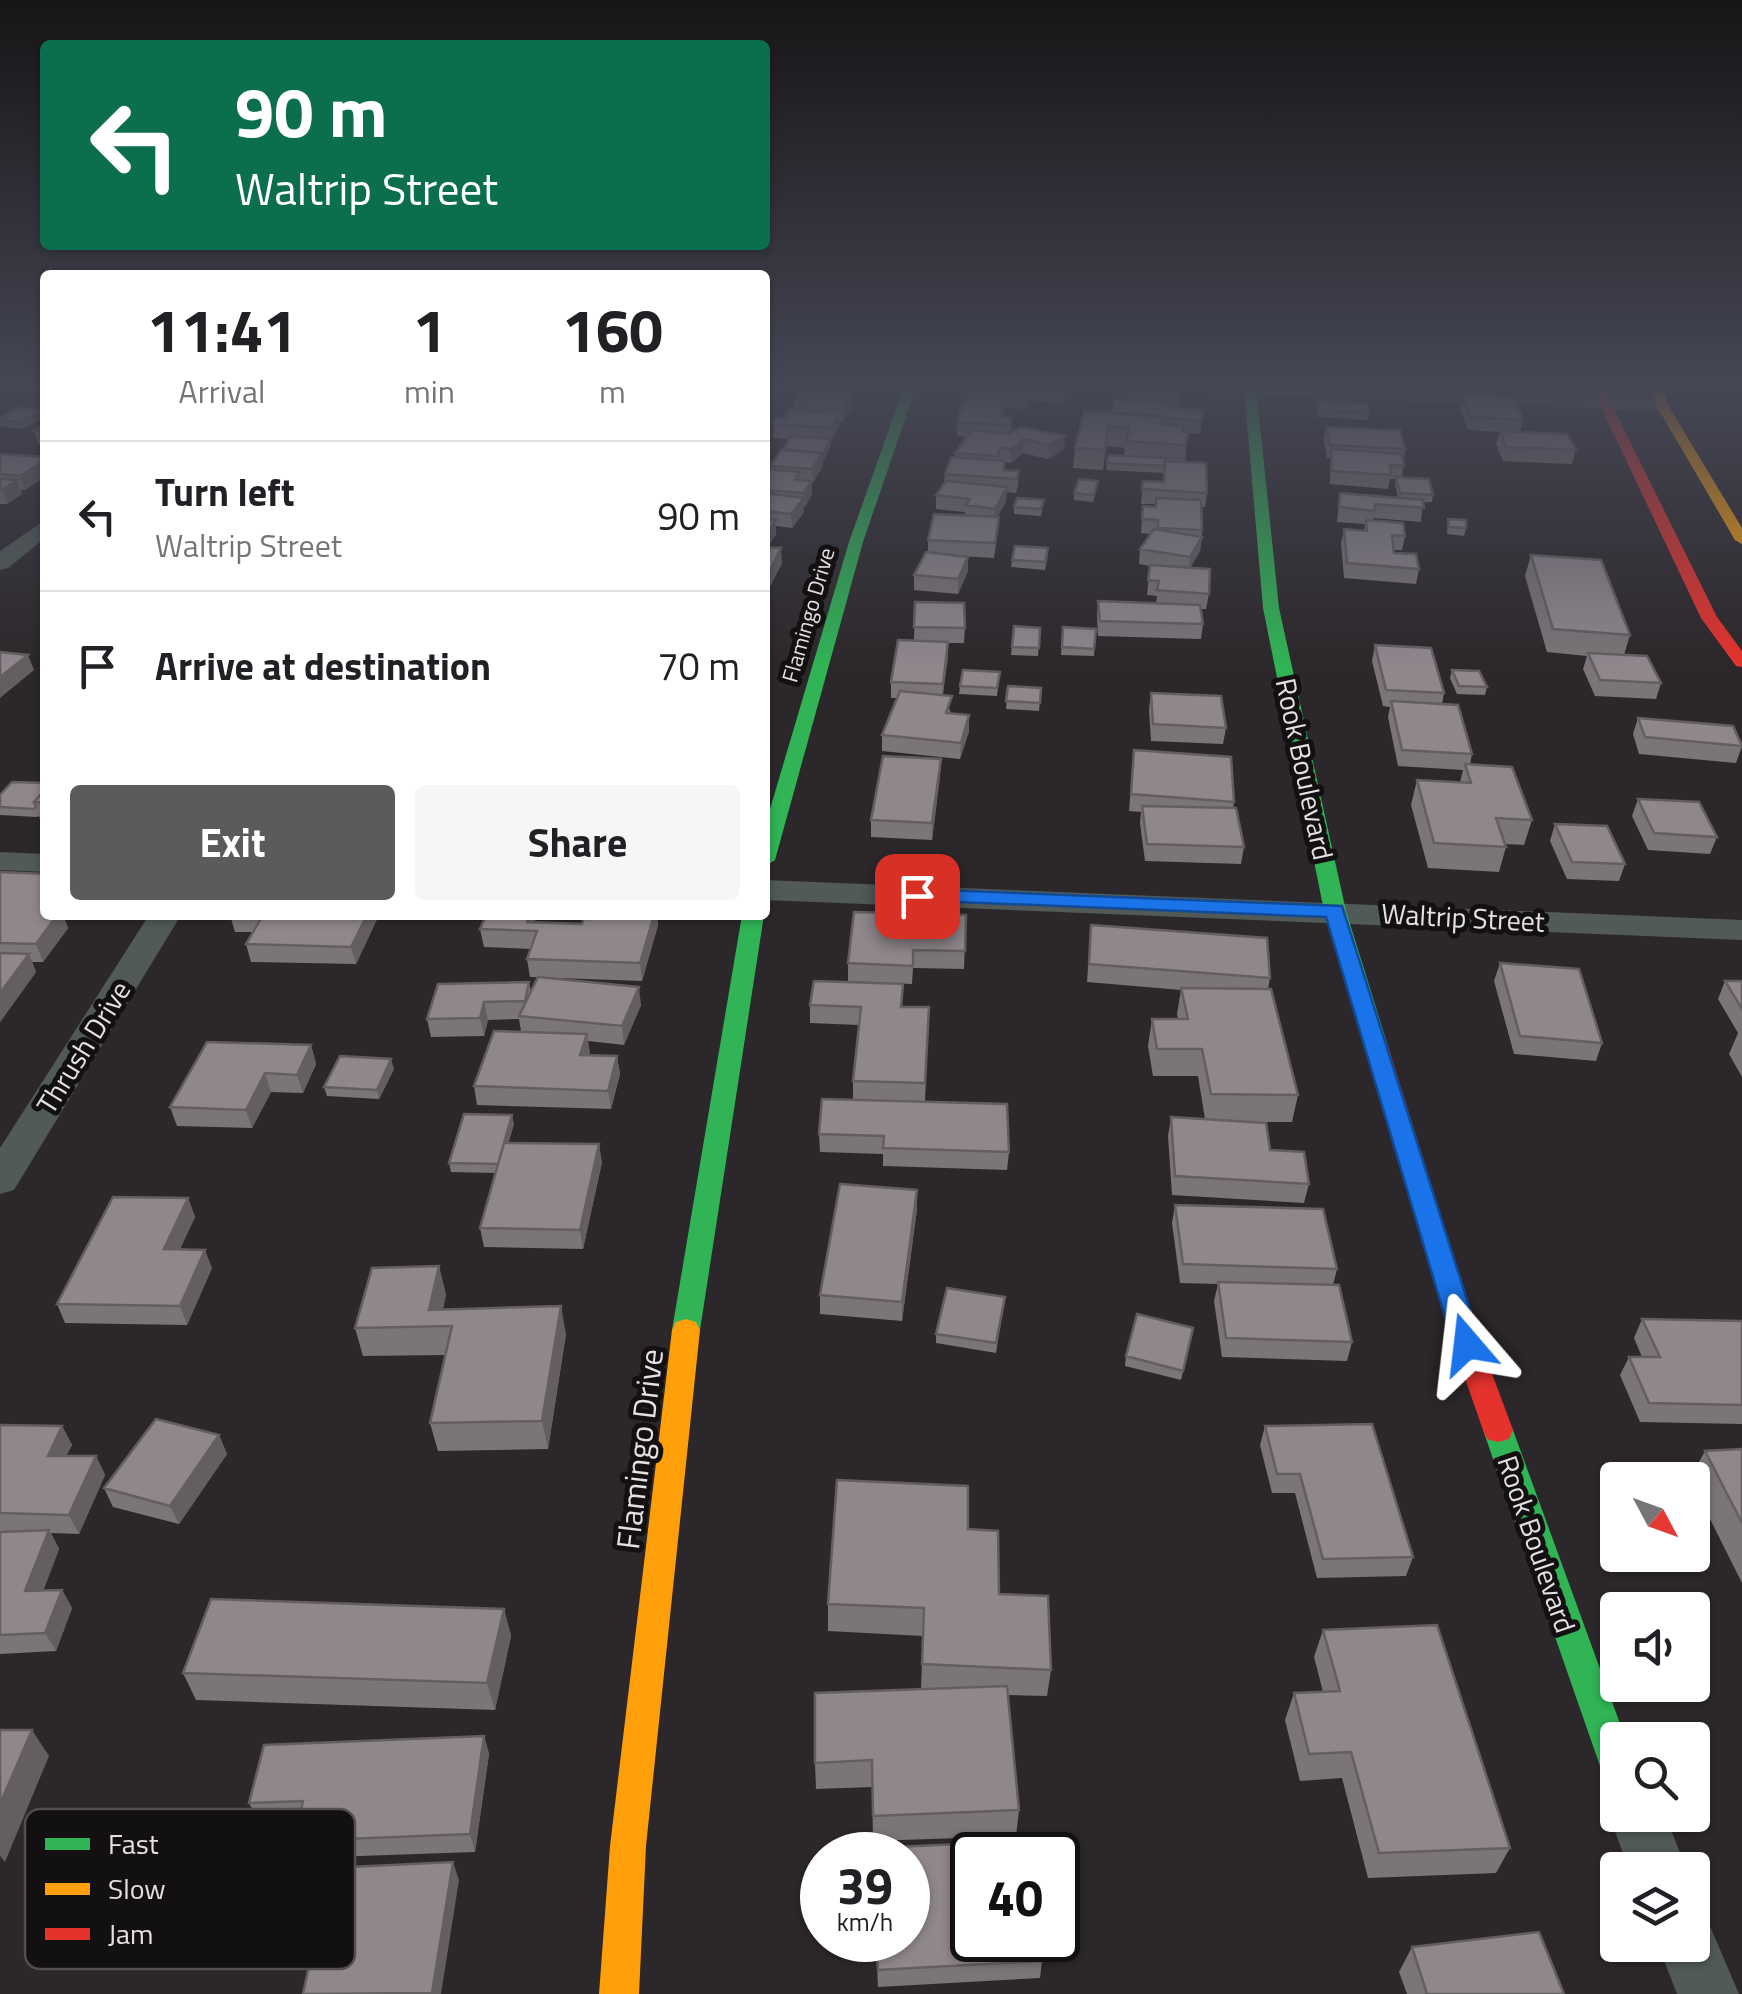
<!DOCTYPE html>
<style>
body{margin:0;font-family:"Titillium Web",sans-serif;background:#f6f6f6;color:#202124;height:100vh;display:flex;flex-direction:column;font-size:38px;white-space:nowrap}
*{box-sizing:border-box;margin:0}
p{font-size:32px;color:#757577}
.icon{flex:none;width:55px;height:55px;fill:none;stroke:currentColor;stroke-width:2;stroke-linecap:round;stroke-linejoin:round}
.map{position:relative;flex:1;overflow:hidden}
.side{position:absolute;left:40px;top:270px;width:730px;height:650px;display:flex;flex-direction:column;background:#fff;border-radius:10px;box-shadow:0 2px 8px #0004}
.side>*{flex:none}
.guide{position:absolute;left:40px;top:40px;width:730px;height:210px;border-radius:10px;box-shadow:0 2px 8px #0004;background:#0b6e4f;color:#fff;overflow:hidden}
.needle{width:65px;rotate:131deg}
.controls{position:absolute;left:1600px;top:1462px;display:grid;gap:20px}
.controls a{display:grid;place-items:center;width:110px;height:110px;border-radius:10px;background:#fff;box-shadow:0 2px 8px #0004;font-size:50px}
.speed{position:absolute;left:800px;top:1832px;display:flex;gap:20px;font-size:50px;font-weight:700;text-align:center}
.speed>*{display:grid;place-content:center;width:130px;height:130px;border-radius:50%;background:#fff;box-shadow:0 2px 8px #0004;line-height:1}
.speed small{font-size:25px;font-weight:400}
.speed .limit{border:5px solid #111;border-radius:15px;background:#fff;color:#111}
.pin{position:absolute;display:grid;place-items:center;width:85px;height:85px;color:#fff;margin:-42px;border-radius:20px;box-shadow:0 5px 15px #0006}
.me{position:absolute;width:110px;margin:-55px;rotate:343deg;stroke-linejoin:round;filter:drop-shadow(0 0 8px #0008)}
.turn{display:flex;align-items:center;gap:35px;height:210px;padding:0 30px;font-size:45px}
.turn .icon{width:130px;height:130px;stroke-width:2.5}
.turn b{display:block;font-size:70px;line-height:85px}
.eta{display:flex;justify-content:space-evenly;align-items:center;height:170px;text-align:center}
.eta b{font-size:60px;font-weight:700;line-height:70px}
.primary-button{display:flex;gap:20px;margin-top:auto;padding:20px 30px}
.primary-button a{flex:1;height:115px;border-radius:10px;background:#5b5a5d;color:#fff;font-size:40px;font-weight:700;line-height:115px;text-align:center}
.primary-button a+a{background:#f6f6f6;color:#202124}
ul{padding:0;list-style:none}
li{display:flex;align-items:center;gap:30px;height:150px;padding:0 30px;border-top:2px solid #e0e0e0}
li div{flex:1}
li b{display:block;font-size:38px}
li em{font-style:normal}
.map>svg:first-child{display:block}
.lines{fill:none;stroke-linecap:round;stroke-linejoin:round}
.street{fill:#515a56;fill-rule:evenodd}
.fast{fill:#30b455;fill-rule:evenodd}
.slow{fill:#ff9f0a;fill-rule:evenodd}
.jam{fill:#e5322d;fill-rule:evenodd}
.wall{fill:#7b7478}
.shaded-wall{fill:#645e62}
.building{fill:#8f878c;stroke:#645e62;stroke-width:2.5}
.route{fill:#1a73e8;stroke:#114b97;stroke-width:2.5}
.labels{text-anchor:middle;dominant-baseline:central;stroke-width:10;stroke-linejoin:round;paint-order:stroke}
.far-street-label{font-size:22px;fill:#e5e0e3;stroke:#131012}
.street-label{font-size:28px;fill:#e5e0e3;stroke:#131012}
.near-street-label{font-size:32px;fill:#e5e0e3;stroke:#131012}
.key{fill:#131012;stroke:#524e51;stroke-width:2.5}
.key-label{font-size:28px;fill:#e5e0e3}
</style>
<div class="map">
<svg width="1742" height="1994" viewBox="0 0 1742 1994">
<rect width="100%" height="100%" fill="#2c272a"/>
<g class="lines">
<path class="street" d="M1194,387h151l317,12 10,6 -10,6 -459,-18z
M45,520v18l-37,30 -8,2v-19z
M0,852l45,2v18l-45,-2z
M765,880l977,40v20l-977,-40z
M149,915h32l-167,275 -14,4v-46z
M1617,1795l1,20h47l22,55h-58l-20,-55z
M1692,1917l17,7 30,70h-62l-19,-49h34z"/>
<path class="fast" d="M904,387h12l-53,155 -88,318 -10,6v-40l84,-284z
M1244,387h12l23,221 67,303 41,132 -12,8 -12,-8 -39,-132 -61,-303z
M742,915h22l-64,415 -4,8 -10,3 -10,-3 -4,-8z
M1498,1418l11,3 4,9 113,310h-8v43l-13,-5 -5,-12 -117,-336 4,-9z"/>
<path class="slow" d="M1650,387h12l6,18 74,123v16l-7,-4 -79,-135z
M686,1319l10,3 4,8 -54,516 -7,148h-40l11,-148 62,-516 4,-8z"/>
<path class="jam" d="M1596,387h12l2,14 107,216 25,34v16l-6,-1 -35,-48 -103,-217z
M1375,1035l12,8 94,301 32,86 -4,9 -11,3 -11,-3 -4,-9 -30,-86 -90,-301z"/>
</g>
<path class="wall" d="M809,387h48l-5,10v9l-9,16h-4v4l-8,15v5l-8,15v5l-11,17v12l-8,12v5l-12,16 -16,-2v8l-8,13 14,16 -17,33v-127l6,1 -1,-4 20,-27 -17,-1v-14l11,-5 10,-9v-10l15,-9z
M964,387h68v3l33,6 -3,7 -32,-2v-2l-3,10 -23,-1 -1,9 9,1 -1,15 53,16 -16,10 -25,-6 -12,10 -6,-1v8l14,1 -1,14 -2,8 -9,-1 -1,10 -9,15h2l-1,14 -4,27 -34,-2 8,1v14l-10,23 -44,-4v-15l14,-22v-13l37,-25v-3l-29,-3v-14l8,-12 1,-9 10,-16v-5l12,-17h-10v-13l5,-17v-13z
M1128,395l52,5 -2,8 25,2 -3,24 -12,-1 -3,26v3l22,31 -2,14h-4l1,30 -2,14 -10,17 19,26 -3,15h-6l3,15 -2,15 -103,-3 -1,-19 1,-16 58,2 1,-7 -10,-1 3,-29 -11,-2 1,-15 11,-15 -10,-1 2,-27 12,1 1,-3h-15l2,-23 20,1v-9l-57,-3 2,-15 16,1 1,-8 -19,-2 -3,24 -30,-2 2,-20 52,-48z
M1463,396l60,24 -3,12 56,18 -4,14 -69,-3 -7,-17 4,-12 -32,-2 -8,-21z
M1317,401l52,12 -1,7 -51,-3z
M45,410v7l-23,12 -22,-3v-9z
M45,423v22l-7,-1 -4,-13z
M1326,427l79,22 -3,28 31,18 -1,7h-9l-2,20 -47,-4 -1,3 32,15 -3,14h-8v3l25,16 -3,15 -72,-6 -3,-34 3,-15 20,2 1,-7 -28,-2 3,-29 58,5 -3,-14 1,-5h-6l-2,10 -58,-5v-26h-3l-3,-18z
M0,454l45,3 -20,33 -4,-1 1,5 -15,10h-7z
M1098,481l-5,21 -19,-2v-7z
M1044,500l-3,16 -27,-2v-7z
M1448,519l18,9 -2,8 -17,-2z
M1048,555l-3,15 -34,-3 1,-7z
M1531,555l99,80 -6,20 37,28 -5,16 -61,-3 -12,-27 4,-13 -40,-4 -22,-76z
M915,602l50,26 -1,15h-16l-5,52 8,18 18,2v16l-9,28 -78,-8v-16l15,-37h-6v-16l23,-41z
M1014,626l26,2 -2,28 -27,-1z
M1063,627l33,2 -2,27 -33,-1z
M1375,645l69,48 -2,11 30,50 -2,11 62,55 -8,25 -19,-1 1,3 -7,25 -71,-4 -17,-63 6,-25 43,2 3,-12 -65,-4 -10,-49 2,-10 -7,-1 -11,-45z
M1452,670l35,17 -2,8 -28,-1 -7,-16z
M1000,672l-3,24 -38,-2 1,-8z
M1008,686l33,2 -2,23 -33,-2z
M1151,693l75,35 -3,16 -72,-3 -2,-32z
M1638,718l104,28 -6,17 -97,-9 -6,-20z
M1134,750l100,52 -1,6 11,39 -3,17 -96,-3 -5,-38 1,-11 -12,-1z
M940,776l-8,64 -61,-3v-17z
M45,783v37l-5,-1 -1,-3 -2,1 -37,-2v-20z
M1638,799l79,38 -7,17 -62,-4 -16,-34z
M1555,824l70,40 -6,17 -52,-2 -17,-38z
M0,872l45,43h18l5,13 -25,34h-11l4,10 -36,50z
M230,915h149l-23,49 -105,-2 -5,-18 7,-12h-18z
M585,915h72l1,10 -16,56 -112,-4 -3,-18 4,-10 -47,-2 -4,-18 56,-7 46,2z
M966,915l-2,54 -51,-1 -1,16 -64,-3v-18z
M1091,925l179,53 -2,11 30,106 -6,27h-41l19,28 39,34 -5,19 -132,-8 -4,-59 3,-19 34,2 -7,-43h-45l-5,-30 4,-27h26l-1,-5 4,-24 -94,-8z
M1500,963l102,80 -6,18 -82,-7 -20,-73z
M1725,981h17v96l-13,-23 9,-21 -20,-34z
M529,982l2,10 110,13 -17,40 -36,-4 1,14 28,1 3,18 -9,35 -134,-4 -3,-19 47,-55 -2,-12 -31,1 -4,16 -53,1 -4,-18z
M810,1005l119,2 -4,95 -72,-3v-18l6,-56 -49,-2z
M311,1045l5,19 -13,29 -32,-1 -19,36 -75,-2 -7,-19z
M394,1069l-15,30 -52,-3 -3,-9z
M822,1099l187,53 -2,18 -124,-4v-12l-63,-2 -1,-18z
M514,1124l-6,19 94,19 -19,87 -99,-2 -4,-19 15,-55 -44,-1 -2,-9z
M188,1198l7,19 -15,32 32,19 -25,57 -122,-2 -8,-19z
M1175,1205l162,64 -4,16 19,57 -5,19 -125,-4 -8,-56 4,-17 -38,-1 -8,-60z
M917,1209l-15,112 -82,-7v-19z
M446,1294l-3,15 123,25 -18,115 -110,2 -8,-28 16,-68 -83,1 -8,-28z
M1005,1297l-9,56 -60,-10v-9z
M1642,1319l100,2v103l-102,-2 -20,-47 9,-18h13l-8,-19z
M1193,1328l-12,52 -56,-14 1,-10z
M0,1425l62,1 10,19 -6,11h30l9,19 -26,59 -28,-1 8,16 -16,42 19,-1 10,18 -16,43 -56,3z
M1265,1426l148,131 -7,19 -89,2 -22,-85h-23l-12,-48z
M219,1435l8,19 -48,70 -66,-17 -9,-19z
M1742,1449v134l-50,-100v-3l-2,-2 15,-27z
M968,1529l31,65 52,76 -4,26 -39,-1 11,115 -3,26 -143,5 -1,-54 -56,2 -1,-26 106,-74 2,-53 -95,-5v-27z
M504,1609l7,27 -16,74 -299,-10 -13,-27z
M1323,1630l187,218 -14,25 -128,5 -26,-100 -42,3 -15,-61 9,-27 29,-1 -9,-35z
M484,1736l5,18 -14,98 -173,6 -8,-17 5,-22 -41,1 -9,-17z
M876,1940h32l134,21 -2,17 -162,9z
M1412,1947l152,47h-157l-8,-22z"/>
<path class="shaded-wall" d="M852,393v13l-9,16v-13z
M45,410v7l-23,12 -2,-7z
M839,413v13l-7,15v-13z
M1065,436l-1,13 -16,10 1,-14z
M831,439v7l-8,15v5l-10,17 -1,-14z
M1024,439l-1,14 -12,10v-14z
M45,460v17l-20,13 -5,-14z
M17,480l5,14 -15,10 -5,-14z
M812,481v14l-7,12 -1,-14z
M1007,487l-1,15 -12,21 1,-14z
M804,498v14l-12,16 -1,-14z
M776,520v14l-11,18v-16z
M1202,537l-2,14 -12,21 2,-15z
M781,548l1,15 -17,33v-16z
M968,557v14l-10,23v-15z
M948,642v16l-6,42 1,-16z
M28,655l6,15 -34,28v-21z
M969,715v16l-9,28 1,-16z
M941,759l-1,17 -8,64v-17z
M45,905v10h18l5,13 -25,34 -7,-18 6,-34z
M367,915h12l-23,49 -5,-17z
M529,915h5l2,9 -9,-2z
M654,915h3l1,10 -16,56 -2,-18z
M29,954l7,18 -36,50v-29z
M639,987l2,18 -17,40 -2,-19z
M484,1002l4,18 -4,16 -4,-18z
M587,1034l3,18 -7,21 -3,-18z
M311,1045l5,19 -13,29 -6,-18z
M617,1056l3,18 -9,35 -3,-18z
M391,1059l3,10 -15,30 -2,-9z
M265,1073l6,19 -19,36 -6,-18z
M512,1115l2,9 -14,49 -2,-9z
M599,1144l3,18 -19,87 -3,-19z
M917,1190v19l-15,112v-19z
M188,1198l7,19 -24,51 -7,-19z
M205,1250l7,18 -25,57 -7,-19z
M439,1266l7,28 -7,33 -10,-17z
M561,1306l5,28 -18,115 -6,-28z
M62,1426l10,19 -15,29 -9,-18z
M219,1435l8,19 -48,70 -9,-18z
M96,1456l9,19 -26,59 -10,-19z
M49,1530l10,19 -23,61 -11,-19z
M62,1590l10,18 -16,43 -11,-18z
M504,1609l7,27 -16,74 -8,-27z
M32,1730l17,26 -44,106 -5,-6v-52z
M484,1736l5,18 -14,98 -5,-18z
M453,1862l6,18 -18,114h-9z"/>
<path class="building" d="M809,387h45l-1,4 -45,-3z
M964,387h66l-2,9 -66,-3z
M1130,387h51l-2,12 -51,-4z
M1033,388l32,2 -2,7 -33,-2z
M800,390l52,3 -9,16 -41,-3 3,-5 -11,-1z
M1463,396l51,2 9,22 -52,-3z
M964,397l41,2 -5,18 12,1 -2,7 -53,-2z
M1114,399l55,4 -1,5 35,2 -1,11 -90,-8z
M1317,401l50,3 2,9 -51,-3z
M20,407l25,3 -25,12 -20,-2v-3z
M789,410l50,3 -7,15 -59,-4 3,-6 8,1z
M1084,411l79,5 -1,8 21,2v6l5,1 -2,12 -60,-4 3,-13 -21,-2 -3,24 -30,-2z
M45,423v8h-11z
M1021,427l44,9 -16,9 -25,-6 -13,10 -10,-1 -4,8 -42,-3 17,-23 37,4z
M1326,427l74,3 5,19 -75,-4z
M1500,431l67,3 9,16 -70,-3z
M791,436l40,3 -9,16h-1l2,-2 -40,-3z
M782,449l41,4 -11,16 -42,-3z
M1331,449l71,5 2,12 -14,-1 1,10 -59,-4z
M0,454l45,3v3l-25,16 -20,-2z
M1108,455l77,4v3l-20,-1 -1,5 -57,-3z
M951,457l54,4 -2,9 16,1 -2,8 -72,-5z
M1165,461l41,2 1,30 -65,-4 1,-8 21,1z
M765,469l35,3 -5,8 17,1 -8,12 -39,-3z
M1396,477l33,2 4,16 -33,-2z
M0,479l17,1 -15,10h-2z
M1079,479l19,2 -4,14 -20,-2z
M946,481l61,6 -12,22 -29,-4 4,-6 -34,-4z
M765,493l39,5 -13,16 -26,-3z
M1340,493l83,7 1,8 -49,-4v7l-36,-4z
M1017,498l27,2 -3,9 -27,-2z
M1156,498l45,2 1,30 -44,-2v-8l-16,-1 1,-13 13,1z
M934,514l65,3 -4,26 -67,-3z
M765,519l11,1 -11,16z
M1448,519l18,1v8l-17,-1z
M1366,520l37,3 2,13 -13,-1 2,18 22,1 3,15 -72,-6 -3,-34 23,2z
M1154,529l48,8 -12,20 -50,-8z
M1015,546l33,2 -3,14 -33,-2z
M765,547l16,1 -16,32z
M926,552l42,5 -10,22 -44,-4z
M1531,555l70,5 29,75 -77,-6z
M1150,565l60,4 -1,25 -52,-4 2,-9 -11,-1z
M1098,601l102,4 3,19 -103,-3z
M915,602l49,1 1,25 -51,-1z
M1014,626l26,2 -1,20 -27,-1z
M1063,627l33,2 -2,20 -32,-2z
M898,640l50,2 -5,42 -52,-2z
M1375,645l56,3 13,45 -58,-3z
M0,652l28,3 -28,22z
M1588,653l59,3 14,27 -61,-3z
M963,670l37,2 -3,16 -37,-2z
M1452,670l27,1 8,16 -28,-1z
M1008,686l33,2 -1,15 -34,-2z
M900,691l52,5 -6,17 23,2 -8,28 -79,-8z
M1151,693l70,3 5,32 -73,-4z
M1391,701l67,4 14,49 -70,-4z
M1638,718l95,8 9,20 -97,-9z
M1134,750l97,7 3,45 -103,-8z
M883,756l58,3 -9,64 -61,-3z
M1465,764l47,3 20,53 -36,-2 10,29 -72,-4 -17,-63 54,3z
M12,782l33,1v7l-11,12 2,5 -2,2 -34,-2v-12z
M45,790v13l-11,-1z
M1638,799l61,3 18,35 -63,-4z
M1142,806l94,2 8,39 -97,-3z
M1555,824l52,2 18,38 -53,-2z
M0,872l45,2v31l-3,5h3v5h12l-21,29 -36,-1z
M854,912l112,3 -1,36 -52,-1v16l-65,-3z
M258,915h109l-16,32 -105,-3 17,-29z
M486,915h43l-2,7 55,2 3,-9h69l-14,48 -113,-4 10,-28 -57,-2z
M1091,925l176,13 3,40 -181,-14z
M0,953l29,1 -29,39z
M1500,963l79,6 23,74 -82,-7z
M538,977l101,10 -17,39 -103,-10z
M814,981l89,3 -2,23h28l-4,76 -72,-2 8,-74 -51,-2z
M1725,981h17v28z
M529,982l-4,19 -41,1 -4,16 -53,1 11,-35z
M1181,988l90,1 27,106 -87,-1 -9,-45h-45l-5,-30h36z
M494,1031l93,3 -7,21 37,1 -9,35 -134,-5z
M207,1042l104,3 -14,30 -32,-2 -19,37 -76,-3z
M340,1056l51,3 -14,31 -53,-3z
M822,1099l185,5 2,48 -126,-4 1,-12 -65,-2z
M464,1114l48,1 -14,49 -49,-1z
M1171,1117l95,6 4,27 34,2 5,32 -134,-8z
M504,1143l95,1 -19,86 -100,-2z
M840,1184l77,6 -15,112 -82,-7z
M113,1197l75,1 -24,51 41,1 -25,56 -123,-2z
M1175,1205l148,4 14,60 -154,-5z
M439,1266l-10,44 132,-4 -19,115 -112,2 22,-97 -97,2 17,-60z
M1218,1282l121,3 13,57 -126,-4z
M947,1288l58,9 -9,46 -60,-9z
M1137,1314l56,14 -10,43 -57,-15z
M1642,1319l100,2v84l-93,-2 -20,-46h31z
M156,1419l63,16 -49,71 -66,-18z
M1372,1424l41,133 -90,2 -23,-85h-23l-12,-48z
M0,1425l62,1 -14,30h48l-27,59 -69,-2z
M1742,1449v74l-37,-72z
M837,1480l131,6v43l30,2 1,63 49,2 3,74 -129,-6 2,-56 -96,-4z
M49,1530l-24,61 37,-1 -17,43 -45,2v-103z
M211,1599l293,10 -17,74 -304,-10z
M1437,1625l73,223 -131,5 -28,-101 -42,2 -15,-61 46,-2 -17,-61z
M1007,1686l12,124 -146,6 -1,-56 -57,3v-70z
M0,1730h32l-32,74z
M484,1736l-14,98 -176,7 9,-40 -54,2 15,-58z
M1028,1841l2,14h-58v85h68l2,21 -164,9 -2,-30h32v-85h-35v-7z
M453,1862l-21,131 -129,1 27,-126z
M1539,1932l25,62h-137l-15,-47z"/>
<linearGradient id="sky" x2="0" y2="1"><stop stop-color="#181517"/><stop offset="0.58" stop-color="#454755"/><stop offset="1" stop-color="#454755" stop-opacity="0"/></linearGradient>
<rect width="1742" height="666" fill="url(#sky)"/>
<path class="route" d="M917,889l425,17 139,438 -4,8 -10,3 -10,-3 -4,-8 -127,-427 -417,-17 -3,-4z"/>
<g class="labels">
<g class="far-street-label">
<text transform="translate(808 615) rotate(-74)">Flamingo Drive</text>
</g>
<g class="street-label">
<text transform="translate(1305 769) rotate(78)">Rook Boulevard</text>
<text transform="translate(1463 917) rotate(3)">Waltrip Street</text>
<text transform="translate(83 1047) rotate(-58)">Thrush Drive</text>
<text transform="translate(1537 1544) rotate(71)">Rook Boulevard</text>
</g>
<g class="near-street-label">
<text transform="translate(639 1449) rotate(-83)">Flamingo Drive</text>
</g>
</g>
<rect x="25" y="1809" width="330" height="160" rx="15" class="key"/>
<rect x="45" y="1838" width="45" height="12" fill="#30b455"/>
<rect x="45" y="1883" width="45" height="12" fill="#ff9f0a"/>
<rect x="45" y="1928" width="45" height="12" fill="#e5322d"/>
<g class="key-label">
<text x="108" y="1854">Fast</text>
<text x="108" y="1899">Slow</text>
<text x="108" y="1944">Jam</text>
</g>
</svg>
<div class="controls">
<a><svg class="needle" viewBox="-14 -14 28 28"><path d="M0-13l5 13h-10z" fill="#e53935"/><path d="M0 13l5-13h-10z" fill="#757577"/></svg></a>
<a><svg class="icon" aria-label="sound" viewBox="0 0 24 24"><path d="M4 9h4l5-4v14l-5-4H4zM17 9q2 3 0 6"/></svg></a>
<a><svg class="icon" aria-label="search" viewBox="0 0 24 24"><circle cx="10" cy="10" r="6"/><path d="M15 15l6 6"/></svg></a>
<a><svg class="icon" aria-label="layers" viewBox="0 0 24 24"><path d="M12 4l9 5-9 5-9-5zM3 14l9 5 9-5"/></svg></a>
</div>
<div class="speed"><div>39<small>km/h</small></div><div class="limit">40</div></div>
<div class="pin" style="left:917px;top:896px;background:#d93025"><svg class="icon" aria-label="arrive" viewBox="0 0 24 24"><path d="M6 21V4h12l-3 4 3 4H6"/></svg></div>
<svg class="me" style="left:1467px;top:1344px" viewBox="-20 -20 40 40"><path d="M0-17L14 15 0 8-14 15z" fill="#1a73e8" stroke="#fff" stroke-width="4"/></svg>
<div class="guide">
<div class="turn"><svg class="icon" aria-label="left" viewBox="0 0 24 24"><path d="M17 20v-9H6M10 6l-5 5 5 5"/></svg><div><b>90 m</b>Waltrip Street</div></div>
</div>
<section class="side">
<div class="eta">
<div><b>11:41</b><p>Arrival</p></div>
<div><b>1</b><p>min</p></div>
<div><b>160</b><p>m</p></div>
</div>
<ul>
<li><svg class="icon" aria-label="left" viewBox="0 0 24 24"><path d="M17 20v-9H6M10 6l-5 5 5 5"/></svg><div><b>Turn left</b><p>Waltrip Street</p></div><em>90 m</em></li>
<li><svg class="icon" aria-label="arrive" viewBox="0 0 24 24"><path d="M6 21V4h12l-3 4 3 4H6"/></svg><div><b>Arrive at destination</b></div><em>70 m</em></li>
</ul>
<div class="primary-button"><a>Exit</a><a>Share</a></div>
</section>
</div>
